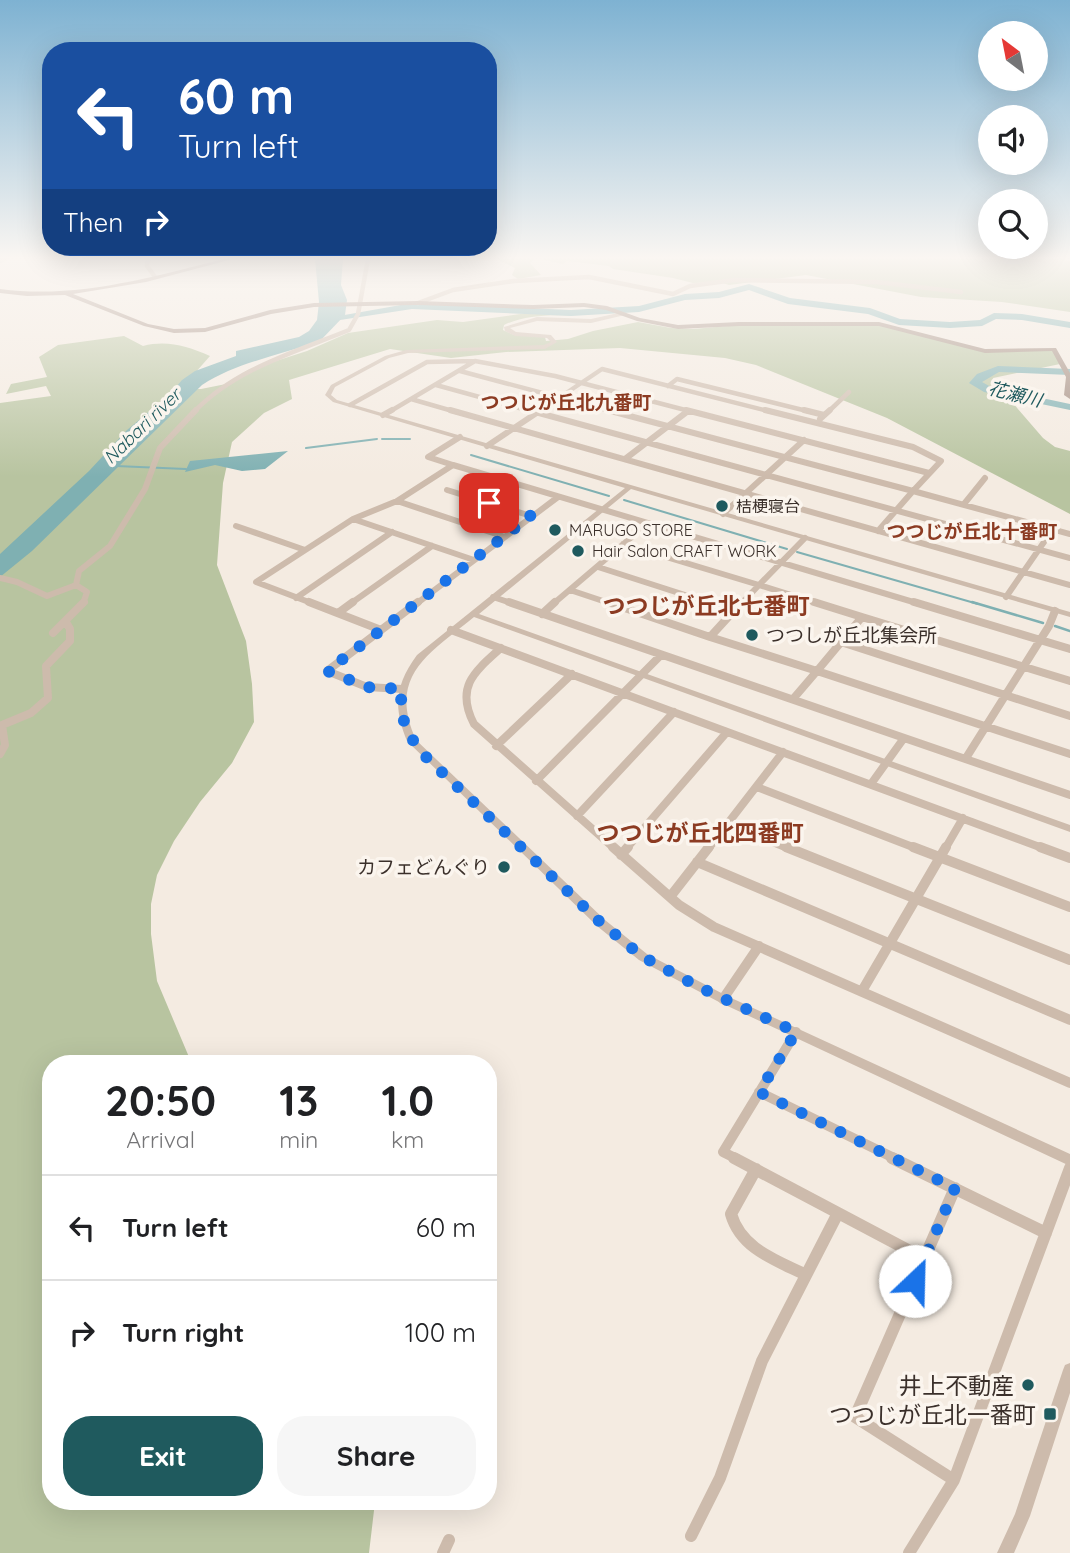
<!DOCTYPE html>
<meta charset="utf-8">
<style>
body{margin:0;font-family:Quicksand,"Noto Sans JP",sans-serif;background:#f6f6f6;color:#202124;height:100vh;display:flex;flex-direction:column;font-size:26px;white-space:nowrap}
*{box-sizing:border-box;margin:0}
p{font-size:23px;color:#757577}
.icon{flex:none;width:38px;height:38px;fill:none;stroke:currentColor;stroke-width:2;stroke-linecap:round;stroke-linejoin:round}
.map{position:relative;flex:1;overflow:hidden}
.side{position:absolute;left:42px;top:1055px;width:455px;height:455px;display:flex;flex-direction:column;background:#fff;border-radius:28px;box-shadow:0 7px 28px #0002}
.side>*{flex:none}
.top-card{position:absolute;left:42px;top:42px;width:455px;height:214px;border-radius:28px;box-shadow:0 7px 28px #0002;background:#1a4fa0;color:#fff;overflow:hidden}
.needle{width:46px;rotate:328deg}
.fabs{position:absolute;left:978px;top:21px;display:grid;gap:14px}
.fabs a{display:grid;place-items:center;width:70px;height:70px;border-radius:50%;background:#fff;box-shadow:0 7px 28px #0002;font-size:35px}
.pin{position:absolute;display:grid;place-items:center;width:60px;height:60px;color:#fff;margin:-30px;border-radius:14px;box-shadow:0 4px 10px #0006}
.me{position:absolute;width:77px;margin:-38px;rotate:24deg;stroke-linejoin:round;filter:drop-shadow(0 0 5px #0008)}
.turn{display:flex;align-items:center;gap:24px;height:147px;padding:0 21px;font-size:32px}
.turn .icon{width:91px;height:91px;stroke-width:2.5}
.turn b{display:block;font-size:49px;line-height:60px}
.then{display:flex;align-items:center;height:66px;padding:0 21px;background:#0003;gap:14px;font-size:26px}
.eta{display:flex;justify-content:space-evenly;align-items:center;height:119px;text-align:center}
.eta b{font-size:42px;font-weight:800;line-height:49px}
.action{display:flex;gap:14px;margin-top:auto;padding:14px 21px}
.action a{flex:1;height:80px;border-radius:28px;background:#1f5a5e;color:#fff;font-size:28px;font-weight:800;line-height:80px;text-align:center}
.action a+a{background:#f6f6f6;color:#202124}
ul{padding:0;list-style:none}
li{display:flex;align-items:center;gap:21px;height:105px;padding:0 21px;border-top:2px solid #e0e0e0}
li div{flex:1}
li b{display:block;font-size:26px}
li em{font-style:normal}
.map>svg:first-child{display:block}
.green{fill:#b8c4a0}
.water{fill:#7fb0b2}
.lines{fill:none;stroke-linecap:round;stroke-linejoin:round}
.stream-far1{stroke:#7fb0b2;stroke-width:2}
.stream{stroke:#7fb0b2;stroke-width:2.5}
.river{fill:#7fb0b2;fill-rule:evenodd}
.minor-far4{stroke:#cdbbac;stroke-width:4.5}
.minor-far3{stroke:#cdbbac;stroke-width:6}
.minor-far2{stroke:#cdbbac;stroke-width:8}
.minor-far1{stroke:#cdbbac;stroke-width:10}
.minor{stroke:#cdbbac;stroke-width:12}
.tertiary{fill:#cdbbac;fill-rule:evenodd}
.secondary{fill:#a18a7d;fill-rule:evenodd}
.route{stroke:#1a73e8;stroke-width:12;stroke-dasharray:0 21.6}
.poi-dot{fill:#1f5a5e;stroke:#fbf5ee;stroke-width:2.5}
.labels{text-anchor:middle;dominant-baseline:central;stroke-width:7;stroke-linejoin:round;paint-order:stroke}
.far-poi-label{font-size:16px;fill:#3b302b;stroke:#fbf5ee;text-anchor:start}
.far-water-label{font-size:18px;font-style:italic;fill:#1f5a5e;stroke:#fbf5ee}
.far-quarter-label{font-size:19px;font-weight:bold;fill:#8c3b22;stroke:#fbf5ee}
.poi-label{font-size:19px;fill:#3b302b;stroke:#fbf5ee;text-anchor:start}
.quarter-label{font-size:23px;font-weight:bold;fill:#8c3b22;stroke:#fbf5ee}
.near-poi-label{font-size:23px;fill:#3b302b;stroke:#fbf5ee;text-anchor:end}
</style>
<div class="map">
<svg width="1070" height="1553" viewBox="0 0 1070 1553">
<rect width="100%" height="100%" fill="#f4ebe1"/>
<path class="green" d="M497,259h37l-4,4 11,12 -23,4 -6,-4 3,-7z
M540,259h523l7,2v51l-68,-10 -81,-5 -115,-22 -77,10 -9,-3 -27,1 -20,-5 -60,-9 -4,-3 -42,-5 -4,3z
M534,312l42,4c-22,-2 -52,-1 -72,9l-1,5 11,5 31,2 1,4 22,-2 25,-8 45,-9 33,6 22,1 47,-4 145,1 100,26 67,-3 8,15 -67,14 4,13 15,11 31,36 12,9 15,4v63l-183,-96 -131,-53 -31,-7 -105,-10 -114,4 -55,6 -61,-9 -101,31 3,19 -28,14 -32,29 -9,41 -6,82 29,76 6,43 2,38 -22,41 -32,39 -26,39 -17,34 -6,29v30l6,47 32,76 6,7h-144v438h324l-6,51h-369v-1150l51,-7 -5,-10 -40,8 5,-10 36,-7 -8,-20 19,-12 66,-9 19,10c24,-6 44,0 67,10l-15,17 -22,16h28l25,-5 22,-14 59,-19 41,-18 89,-13 26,2z"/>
<path class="water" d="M315,259h28l-2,26 6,15 -2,15 -25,26c-39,14 -83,21 -118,44l-170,166 -32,26v-23l89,-83 38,-41 42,-35 13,-15 13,-9 41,-15v-5l63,-14 10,-6 8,-11 2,-18z
M288,451l-23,18 -23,2 -27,-6 -30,7 5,-11z"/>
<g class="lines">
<path class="stream-far1" d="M382,439h28
M306,448l71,-9
M471,455l138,41
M116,466l70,3
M624,500l163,49
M797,552l181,52"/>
<path class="stream" d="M972,602l71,21
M1055,626l15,5"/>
<path class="river" d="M749,284l41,14 80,10 30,11 50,3 30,-2 14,-7 28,1 48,8v6l-48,-8 -26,-1 -14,7 -32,2 -51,-3 -31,-11 -80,-10 -39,-14 -30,8 -34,2 -46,12 -68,4 -159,-7 -85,13 -5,-3 90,-16 159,7 68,-4 46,-12 34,-2z
M998,366l72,3v6l-71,-3 -17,10 9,5 79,17v6l-86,-18 -15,-9 8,-9z"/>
<path class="minor-far4" d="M148,259l-1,7 8,11
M0,261l5,-2
M418,303l35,-13 61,-9 75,-4 84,17 17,-8 44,-6 142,2 85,10
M475,361l80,15 138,36
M460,371l154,41
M436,385l98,27
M668,386l9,-7 134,33
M411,399l45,13
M350,405l77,-43 48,-1 -86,51
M194,412c41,-43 101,-60 155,-82l9,-16 10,-55
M538,412l64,-43 170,43
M828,412l21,-20"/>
<path class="minor-far3" d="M450,410l620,175
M528,410l542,148
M607,410l306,81 -35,40
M686,410l243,63
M765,410l148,37 28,14 -28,30 157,43
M804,410l20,5
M383,415l9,-5
M820,419l10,-9
M487,446l54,-36
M625,459l63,-48
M453,465l-25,-8 32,-20
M447,490l84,26
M397,501l108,36
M964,504l21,-26
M723,514l81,-74
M353,519l121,41
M236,526l69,24
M623,544l136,41
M598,567l115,37
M0,578l17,4 30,14 29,-11
M76,585l3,-14 31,-25 35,-57 15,-41 36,-38
M76,585l11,7 -4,12
M759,585l61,19
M759,585l46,-47
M570,590l42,14
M493,597l21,7
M1006,597l47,-68
M296,598l96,-66
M314,604l-58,-22 97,-63 44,-18 56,-36 467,139
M350,604l82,-58
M416,604l142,-107
M553,604l94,-80
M741,604l18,-19"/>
<path class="minor-far2" d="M309,602l72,28
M509,602l561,193
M607,602l103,35
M708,602l26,9
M742,602l-32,35 107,34 45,-54 -48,-15
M914,602l156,47
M338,613l15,-11
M542,614l13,-12
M862,617l208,64
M451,630l594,219
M53,633l31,-31
M841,642l229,74
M501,648c-27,24 -46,39 -27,76l141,125
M402,689l-35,-2 -40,-16 91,-69
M793,699l24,-28 253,83
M496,746l76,-72
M0,754l5,-9 -3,-20 29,-12 17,-15 -2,-32 24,-25v-12l-4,-7
M966,758l83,-132 6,-15
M536,781l124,-125
M871,784l33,-46
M757,787l161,62
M577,816l97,-104
M728,824l62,25
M626,849l101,-117
M708,849l75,-97
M945,849l18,-31"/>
<path class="minor-far1" d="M613,847l66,58 35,22 356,156
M786,847l284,113
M913,847l157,60
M1040,847l30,11
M621,855l7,-8
M697,862l373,158
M670,897l39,-50
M862,991l84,-144
M723,999l36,-53
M759,1092l137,67
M737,1159l-14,-7 73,-120"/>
<path class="minor" d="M734,1158l191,101
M892,1158l154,75
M756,1169l-25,45c10,35 45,46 75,61
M954,1480l-99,-63 100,-229
M691,1536l29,-58 42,-117 76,-148
M443,1553l6,-13
M909,1553l45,-73 116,-312"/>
<path class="tertiary" d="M623,312l2,1v2l-34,8 -54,-2 -27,7 6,4 35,3 6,7 -12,7 -137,4 -19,5 -54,29 -4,8 6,5 733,212v5l-439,-128 -152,125 591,211v7l-596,-215c-45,37 -87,58 -58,123l189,180 42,34 80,42 343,158v12l-351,-164 -80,-42 -42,-34 -190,-185c-14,-34 -12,-56 10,-86l208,-167 -292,-86 -8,-7 6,-10 54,-29 21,-6 138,-5 7,-3 -4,-4 -32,-2 -10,-5 -1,-4 33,-10 54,2z
M1070,1363v30l-40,123 -16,37h-17l18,-39 48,-144 2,-5z"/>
<path class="secondary" d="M223,259h10l-87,23 -73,12 75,30 26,5 31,-1 65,-18 44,-7 104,-2 115,4 51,-2 23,3 33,12 38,7 61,-3h140l106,27 71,-1 14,25v26l-6,-4 2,-18 -14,-26 -67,2 -106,-27h-140l-61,3 -41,-8 -31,-11 -22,-3 -51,2 -115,-4 -104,2 -43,7 -66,18 -31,1 -30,-7 -79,-31 -38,1 -27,-3v-4c76,10 149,-11 223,-30z"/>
</g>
<linearGradient id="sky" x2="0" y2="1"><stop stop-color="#7eb2d2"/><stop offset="0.54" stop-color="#faf6f2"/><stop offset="1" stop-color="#faf6f2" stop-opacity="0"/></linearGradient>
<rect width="1070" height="477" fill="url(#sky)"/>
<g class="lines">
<path class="route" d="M489,503l42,13 -204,155 40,16 35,2c-4,29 6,48 25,69l174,165 42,34 60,32 93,43 -37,60 196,96 -40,93"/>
</g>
<g class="poi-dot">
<circle cx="722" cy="506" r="7"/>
<circle cx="555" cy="530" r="7"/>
<circle cx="578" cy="551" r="7"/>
<circle cx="752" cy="635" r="7"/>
<circle cx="504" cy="867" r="7"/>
<circle cx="1028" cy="1385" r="7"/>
<rect x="1043" y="1407" width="14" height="14" rx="3.5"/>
</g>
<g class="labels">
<g class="far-poi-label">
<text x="736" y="506">桔梗寝台</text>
<text x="569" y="530">MARUGO STORE</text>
<text x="592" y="551">Hair Salon CRAFT WORK</text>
</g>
<g class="far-water-label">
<text transform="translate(1015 394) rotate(14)">花瀬川</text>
<text transform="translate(142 426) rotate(-44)">Nabari river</text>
</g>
<g class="far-quarter-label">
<text x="566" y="402">つつじが丘北九番町</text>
<text x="972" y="531">つつじが丘北十番町</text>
</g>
<g class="poi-label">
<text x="766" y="635">つつしが丘北集会所</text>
<text x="490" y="867" text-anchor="end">カフェどんぐり</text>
</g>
<g class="quarter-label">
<text x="706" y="605">つつじが丘北七番町</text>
<text x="700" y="832">つつじが丘北四番町</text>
</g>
<g class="near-poi-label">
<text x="1014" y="1385">井上不動産</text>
<text x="1036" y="1414">つつじが丘北一番町</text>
</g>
</g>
</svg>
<div class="fabs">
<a><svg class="needle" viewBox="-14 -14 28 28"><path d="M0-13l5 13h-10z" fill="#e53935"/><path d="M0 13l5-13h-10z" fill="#757577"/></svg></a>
<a><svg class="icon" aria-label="sound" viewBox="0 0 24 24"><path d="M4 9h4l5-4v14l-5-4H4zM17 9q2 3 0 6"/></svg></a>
<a><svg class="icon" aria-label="search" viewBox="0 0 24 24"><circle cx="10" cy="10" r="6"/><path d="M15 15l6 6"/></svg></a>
</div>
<div class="pin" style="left:489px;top:503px;background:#d93025"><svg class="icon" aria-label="arrive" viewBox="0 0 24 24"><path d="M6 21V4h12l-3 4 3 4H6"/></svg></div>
<svg class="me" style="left:915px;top:1281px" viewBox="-20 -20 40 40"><circle r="19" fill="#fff"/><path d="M0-13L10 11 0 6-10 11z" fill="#1a73e8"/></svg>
<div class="top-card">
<div class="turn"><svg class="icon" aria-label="left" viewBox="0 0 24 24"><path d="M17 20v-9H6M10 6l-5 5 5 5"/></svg><div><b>60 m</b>Turn left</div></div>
<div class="then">Then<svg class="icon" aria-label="right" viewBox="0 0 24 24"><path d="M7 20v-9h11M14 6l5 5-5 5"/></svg></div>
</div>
<section class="side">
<div class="eta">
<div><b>20:50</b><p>Arrival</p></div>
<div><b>13</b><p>min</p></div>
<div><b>1.0</b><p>km</p></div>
</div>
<ul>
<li><svg class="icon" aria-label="left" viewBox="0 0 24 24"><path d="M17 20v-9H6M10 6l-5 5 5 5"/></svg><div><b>Turn left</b></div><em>60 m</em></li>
<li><svg class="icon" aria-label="right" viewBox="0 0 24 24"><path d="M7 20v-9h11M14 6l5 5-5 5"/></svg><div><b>Turn right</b></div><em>100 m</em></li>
</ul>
<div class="action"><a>Exit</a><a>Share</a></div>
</section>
</div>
